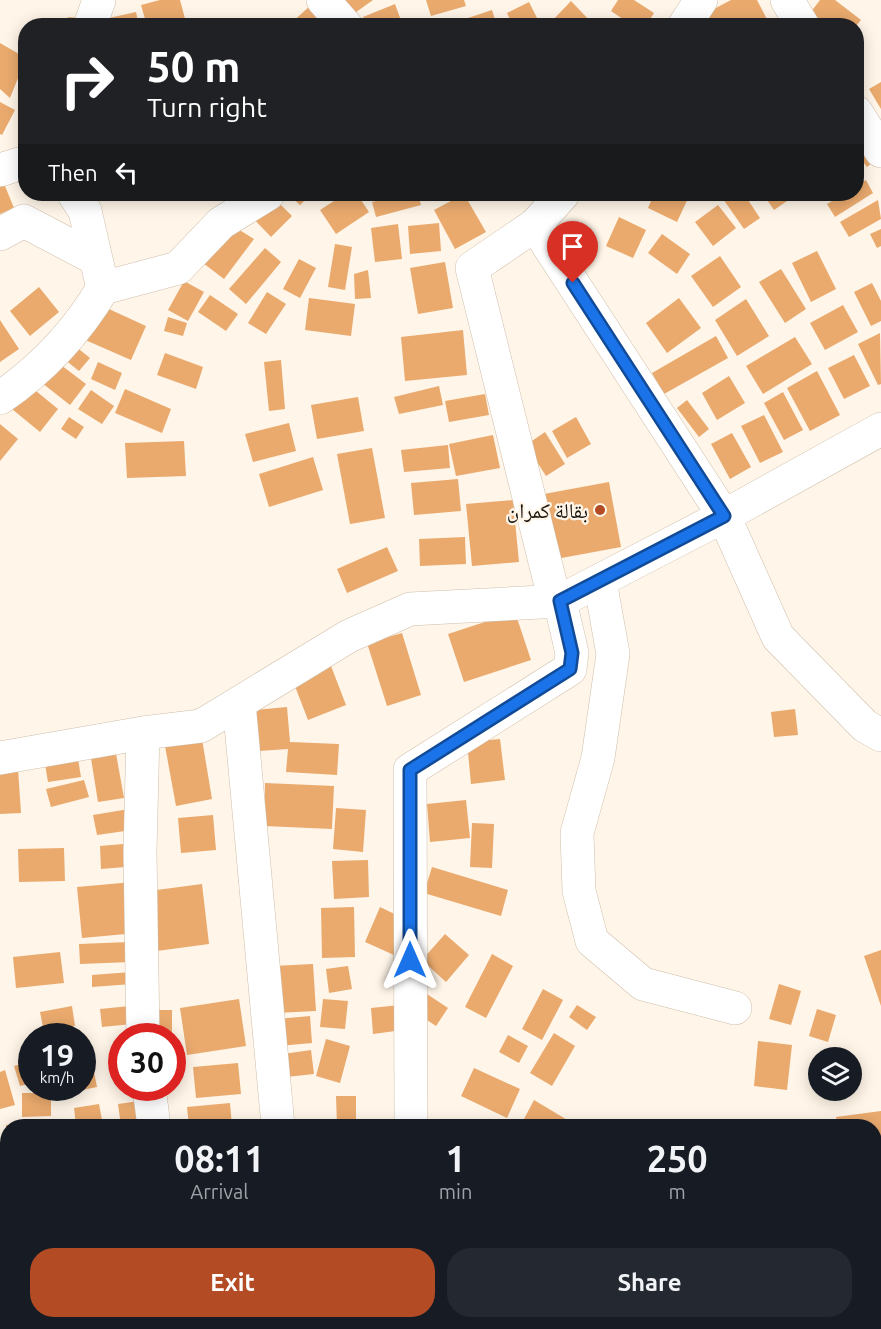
<!DOCTYPE html>
<meta charset="utf-8">
<style>
body{margin:0;font-family:Ubuntu,"Noto Naskh Arabic",sans-serif;background:#242831;color:#f1f3f6;height:100vh;display:flex;flex-direction:column;font-size:22px;white-space:nowrap}
*{box-sizing:border-box;margin:0}
p{font-size:20px;color:#9ea1a6}
.icon{flex:none;width:33px;height:33px;fill:none;stroke:currentColor;stroke-width:2;stroke-linecap:round;stroke-linejoin:round}
.map{position:relative;flex:1;overflow:hidden}
.side{position:absolute;left:0px;top:1119px;width:882px;height:210px;display:flex;flex-direction:column;background:#171b24;border-radius:24px 24px 0 0;box-shadow:0 3px 15px #0003}
.side>*{flex:none}
.top-card{position:absolute;left:18px;top:18px;width:846px;height:183px;border-radius:24px;box-shadow:0 3px 15px #0003;background:#202124;color:#fff;overflow:hidden}
.tools{position:absolute;left:808px;top:1047px;display:grid;gap:12px}
.tools a{display:grid;place-items:center;width:54px;height:54px;border-radius:50%;background:#171b24;box-shadow:0 3px 15px #0003;font-size:30px}
.speed{position:absolute;left:18px;top:1023px;display:flex;gap:12px;font-size:30px;font-weight:700;text-align:center}
.speed>*{display:grid;place-content:center;width:78px;height:78px;border-radius:50%;background:#171b24;box-shadow:0 3px 15px #0003;line-height:1}
.speed small{font-size:15px;font-weight:400}
.speed .limit{border:9px solid #d22;background:#fff;color:#111}
.pin{position:absolute;display:grid;place-items:center;width:51px;height:51px;color:#fff;margin:-62px -26px;border-radius:50% 50% 50% 0;rotate:-45deg;box-shadow:0 0 6px #0007}
.pin .icon{rotate:45deg}
.me{position:absolute;width:66px;margin:-33px;rotate:0deg;stroke-linejoin:round;filter:drop-shadow(0 0 4px #0008)}
.turn{display:flex;align-items:center;gap:21px;height:126px;padding:0 30px;font-size:27px}
.turn .icon{width:78px;height:78px;stroke-width:2.5}
.turn b{display:block;font-size:42px;line-height:51px}
.then{display:flex;align-items:center;height:57px;padding:0 30px;background:#0003;gap:12px;font-size:22px}
.eta{display:flex;justify-content:space-evenly;align-items:center;height:102px;text-align:center}
.eta b{font-size:36px;font-weight:700;line-height:42px}
.action{display:flex;gap:12px;margin-top:auto;padding:12px 30px}
.action a{flex:1;height:69px;border-radius:24px;background:#b34c25;color:#fff;font-size:24px;font-weight:700;line-height:69px;text-align:center}
.action a+a{background:#242831;color:#f1f3f6}
.map>svg:first-child{display:block}
.building{fill:#eaaa6e}
.lines{fill:none;stroke-linecap:round;stroke-linejoin:round}
.minor-casing{stroke:#cfbfab;stroke-width:34}
.minor{stroke:#fff;stroke-width:33}
.route-casing{stroke:#114b97;stroke-width:15}
.route{stroke:#1a73e8;stroke-width:10}
.poi-dot{fill:#b34c25;stroke:#fff5e8;stroke-width:2}
.labels{text-anchor:middle;dominant-baseline:central;stroke-width:4.5;stroke-linejoin:round;paint-order:stroke}
.poi-label{font-size:21px;fill:#19140c;stroke:#fff5e8;text-anchor:end}
</style>
<div class="map">
<svg width="881" height="1329" viewBox="0 0 881 1329">
<rect width="100%" height="100%" fill="#fff5e8"/>
<path class="building" d="M160,0h20l7,26h-40l-6,-21z
M341,0h32l-21,15z
M426,0h38l2,6 -35,10z
M618,0h16l20,13 -8,13h-13l-22,-15z
M731,0h26l12,23 -6,3h-72l-2,-4z
M820,0h15l26,20 -5,6h-46l-6,-5z
M571,1l21,22 -2,3h-34l-4,-5z
M529,2l12,24h-28l-6,-13z
M312,4l12,17 -5,5h-31z
M395,4l8,22h-36l-4,-9z
M492,10l5,16h-50v-1z
M136,12l3,14h-28l-2,-8z
M68,17l37,3v6h-38z
M0,43l26,15 -16,40 -10,-9z
M881,82v27l-12,-20z
M0,102l15,8 -13,25 -2,-1z
M856,125l24,32 -13,10 -11,-14z
M0,174l14,34 -14,6z
M866,180l7,13 -38,24 -8,-13 17,-10h12v-8z
M288,194h23l-11,11z
M345,194h12l12,18 -33,22 -16,-24z
M407,194h11l3,11 -45,12 -4,-15z
M464,194l22,38 -31,17 -21,-39z
M654,194h36l-13,28 -29,-14z
M724,194h20l16,24 -16,11 -23,-33z
M763,194h23l4,5 -16,11z
M272,196l20,20 -21,21 -20,-21z
M878,200l3,19 -32,18 -9,-15z
M718,205l18,23 -23,18 -18,-24z
M619,217l27,13 -13,28 -27,-12z
M439,223l2,28 -31,3 -2,-28z
M398,224l4,35 -27,3 -4,-34z
M233,226l21,13 -30,40 -25,-19z
M881,229v17l-4,2 -7,-14z
M662,234l28,20 -13,20 -29,-21z
M335,244l17,3 -7,43 -17,-3z
M265,248l16,14 -35,42 -17,-15z
M817,251l19,38 -25,13 -19,-39z
M720,256l21,31 -28,20 -22,-31z
M299,259l17,9 -16,30 -17,-9z
M445,262l8,46 -35,6 -8,-46z
M781,269l25,40 -21,14 -26,-41z
M368,270l3,28 -16,1 -1,-25z
M184,281l20,11 -16,29 -20,-11z
M872,283l9,18v20l-10,5 -17,-34z
M39,287l20,25 -29,24 -20,-25z
M267,292l19,12 -20,30 -18,-11z
M210,295l28,19 -12,17 -28,-19z
M309,298l46,6 -4,32 -46,-6z
M679,298l22,30 -34,25 -21,-30z
M746,299l23,37 -32,20 -22,-36z
M98,304l48,22 -15,34 -48,-21z
M843,305l15,27 -33,18 -15,-27z
M168,317l19,6 -4,13 -19,-5z
M0,320l19,29 -19,13z
M463,330l4,45 -62,6 -4,-44z
M880,333l1,51 -3,1 -20,-41z
M716,336l12,22 -64,36 -12,-21z
M795,337l17,27 -49,30 -17,-28z
M70,342l20,16 -11,13 -20,-16z
M165,353l38,14 -7,22 -39,-14z
M854,355l16,31 -26,13 -16,-31z
M53,359l33,25 -16,21 -33,-26z
M281,360l4,49 -16,2 -5,-49z
M98,362l24,11 -7,17 -24,-11z
M817,371l23,44 -30,16 -23,-43z
M729,376l16,27 -28,17 -15,-27z
M19,377l39,32 -18,23 -39,-32z
M439,386l4,19 -44,9 -5,-17z
M125,389l46,20 -9,24 -47,-20z
M91,390l23,16 -12,18 -24,-15z
M783,392l20,38 -19,10 -20,-37z
M485,394l4,21 -40,7 -4,-21z
M358,397l6,34 -47,8 -6,-34z
M687,400l22,29 -10,8 -22,-29z
M764,415l19,37 -23,11 -19,-37z
M69,417l15,10 -8,12 -15,-10z
M576,417l15,27 -24,14 -15,-27z
M289,423l7,28 -43,11 -8,-28z
M0,424l18,15 -18,22z
M545,432l20,32 -19,12 -20,-31z
M732,433l19,34 -21,12 -19,-35z
M493,435l7,33 -44,8 -7,-32z
M184,441l2,35 -59,2 -2,-35z
M448,445l2,23 -46,4 -3,-22z
M372,448l13,70 -35,6 -13,-70z
M313,457l10,33 -54,17 -10,-33z
M458,479l3,32 -47,4 -3,-32z
M609,482l12,65 -65,12 -12,-65z
M513,500l6,62 -47,4 -6,-62z
M465,537l1,27 -46,2 -1,-27z
M387,547l11,24 -51,22 -10,-24z
M515,612l16,48 -67,22 -16,-48z
M402,633l19,62 -34,11 -20,-63z
M331,666l15,39 -38,15 -15,-39z
M287,707l3,35 49,2 -2,31 -51,-3 2,-23 -29,2 -4,-41z
M795,709l3,26 -24,2 -3,-25z
M202,739l10,60 -36,7 -11,-60z
M500,739l5,41 -34,4 -4,-42z
M115,748l9,50 -26,4 -8,-50z
M77,753l4,24 -33,5 -4,-24z
M18,769l3,44 -21,1v-44z
M84,780l5,17 -38,10 -5,-18z
M265,783l69,3 -2,43 -68,-3z
M466,800l4,38 -40,4 -3,-38z
M336,808l30,2 -3,42 -30,-3z
M129,809l3,21 -35,5 -4,-20z
M213,815l3,35 -35,3 -3,-35z
M472,823l22,1 -2,44 -22,-1z
M135,843l2,23 -36,3 -1,-23z
M64,848l1,33 -46,1 -1,-33z
M368,860l1,37 -35,2 -2,-38z
M432,867l76,23 -7,26 -77,-23z
M133,882l4,51 -55,5 -5,-51z
M202,884l7,60 -52,7 -8,-60z
M354,907l1,50 -33,1 -1,-50z
M380,907l29,14 -15,34 -29,-13z
M445,934l24,21 -23,27 -24,-22z
M130,942l1,20 -51,2 -1,-20z
M881,950v56l-17,-50z
M60,952l4,31 -48,5 -3,-31z
M492,954l21,12 -27,52 -21,-11z
M313,964l3,47 -41,2 -2,-47z
M348,966l4,23 -23,4 -3,-24z
M131,972l1,12 -40,3v-12z
M779,984l22,7 -10,34 -22,-6z
M543,989l20,11 -21,40 -20,-11z
M424,992l24,16 -12,18 -24,-16z
M239,999l7,47 -59,9 -7,-47z
M323,999l25,2 -3,28 -25,-2z
M140,1005l2,18 -40,4 -2,-18z
M400,1005l3,25 -30,4 -2,-26z
M577,1005l19,12 -9,13 -18,-13z
M72,1006l3,20 -31,6 -4,-20z
M817,1009l19,6 -8,27 -19,-6z
M151,1010h21v26h-21z
M310,1016l2,27 -33,3 -2,-27z
M554,1033l21,13 -23,40 -22,-13z
M508,1035l20,11 -9,17 -20,-11z
M87,1036l10,51 -30,6 -1,-5h16v-51z
M326,1039l24,7 -10,37 -24,-7z
M758,1041l34,4 -5,45 -33,-4z
M311,1050l3,24 -28,3 -3,-23z
M32,1061v22l-12,3 -6,-20z
M238,1063l3,31 -45,4 -3,-31z
M474,1068l46,21 -13,29 -46,-22z
M5,1070l10,35 -15,4v-37z
M22,1093h29v23l-29,1z
M336,1096h20v30h-19z
M146,1100l4,26h-29l-3,-22z
M534,1100l40,24 -2,2h-35l-13,-7z
M230,1103l2,23h-43l-2,-19z
M99,1104l3,16 -26,5 -2,-17z
M881,1111v38l-7,1v-24h-36l-2,-9z
M6,1125h8l-6,1v33h-4z
M881,1186v49l-7,1v-49z
M321,1322h31v5l-31,2z"/>
<g class="lines">
<g class="minor-casing">
<path id="minor" d="M323,0l23,26
M787,0l16,26
M90,26l9,-26
M684,26l17,-26
M856,112l25,39
M0,170l26,-8
M563,194l-28,31 189,291 54,121 87,89 16,9
M535,225l-63,43 83,334
M0,234l24,-13 72,38 -11,-48 -11,-17
M103,288l75,-20 43,-45 47,-29
M0,398c42,-29 77,-66 103,-110l-7,-29
M600,581l13,73 -15,104 -21,75 2,58 13,50 51,43 92,24
M239,703l39,423
M143,733l-3,119 3,184
M0,758l143,-25 58,-7 148,-90 61,-27 150,-8 164,-85 157,-87
M149,1088l5,38
M411,1126l-1,-356 160,-101 2,-16 -12,-52
M874,1175l7,-1
M288,1322v7
M369,1322l1,7
M764,1322l3,7
M498,1329l1,-7"/>
</g>
<use href="#minor" class="minor"/>
</g>
<g class="lines">
<g class="route-casing">
<path id="route" d="M410,960v-190l160,-101 2,-16 -12,-52 164,-85 -151,-233"/>
</g>
<use href="#route" class="route"/>
</g>
<circle class="poi-dot" cx="600" cy="510" r="6"/>
<g class="labels">
<g class="poi-label">
<text x="588" y="510">بقالة كمران</text>
</g>
</g>
</svg>
<div class="tools">
<a><svg class="icon" aria-label="layers" viewBox="0 0 24 24"><path d="M12 4l9 5-9 5-9-5zM3 14l9 5 9-5"/></svg></a>
</div>
<div class="speed"><div>19<small>km/h</small></div><div class="limit">30</div></div>
<div class="pin" style="left:573px;top:283px;background:#d93025"><svg class="icon" aria-label="arrive" viewBox="0 0 24 24"><path d="M6 21V4h12l-3 4 3 4H6"/></svg></div>
<svg class="me" style="left:410px;top:960px" viewBox="-20 -20 40 40"><path d="M0-17L14 15 0 8-14 15z" fill="#1a73e8" stroke="#fff" stroke-width="4"/></svg>
<div class="top-card">
<div class="turn"><svg class="icon" aria-label="right" viewBox="0 0 24 24"><path d="M7 20v-9h11M14 6l5 5-5 5"/></svg><div><b>50 m</b>Turn right</div></div>
<div class="then">Then<svg class="icon" aria-label="left" viewBox="0 0 24 24"><path d="M17 20v-9H6M10 6l-5 5 5 5"/></svg></div>
</div>
<section class="side">
<div class="eta">
<div><b>08:11</b><p>Arrival</p></div>
<div><b>1</b><p>min</p></div>
<div><b>250</b><p>m</p></div>
</div>
<div class="action"><a>Exit</a><a>Share</a></div>
</section>
</div>
